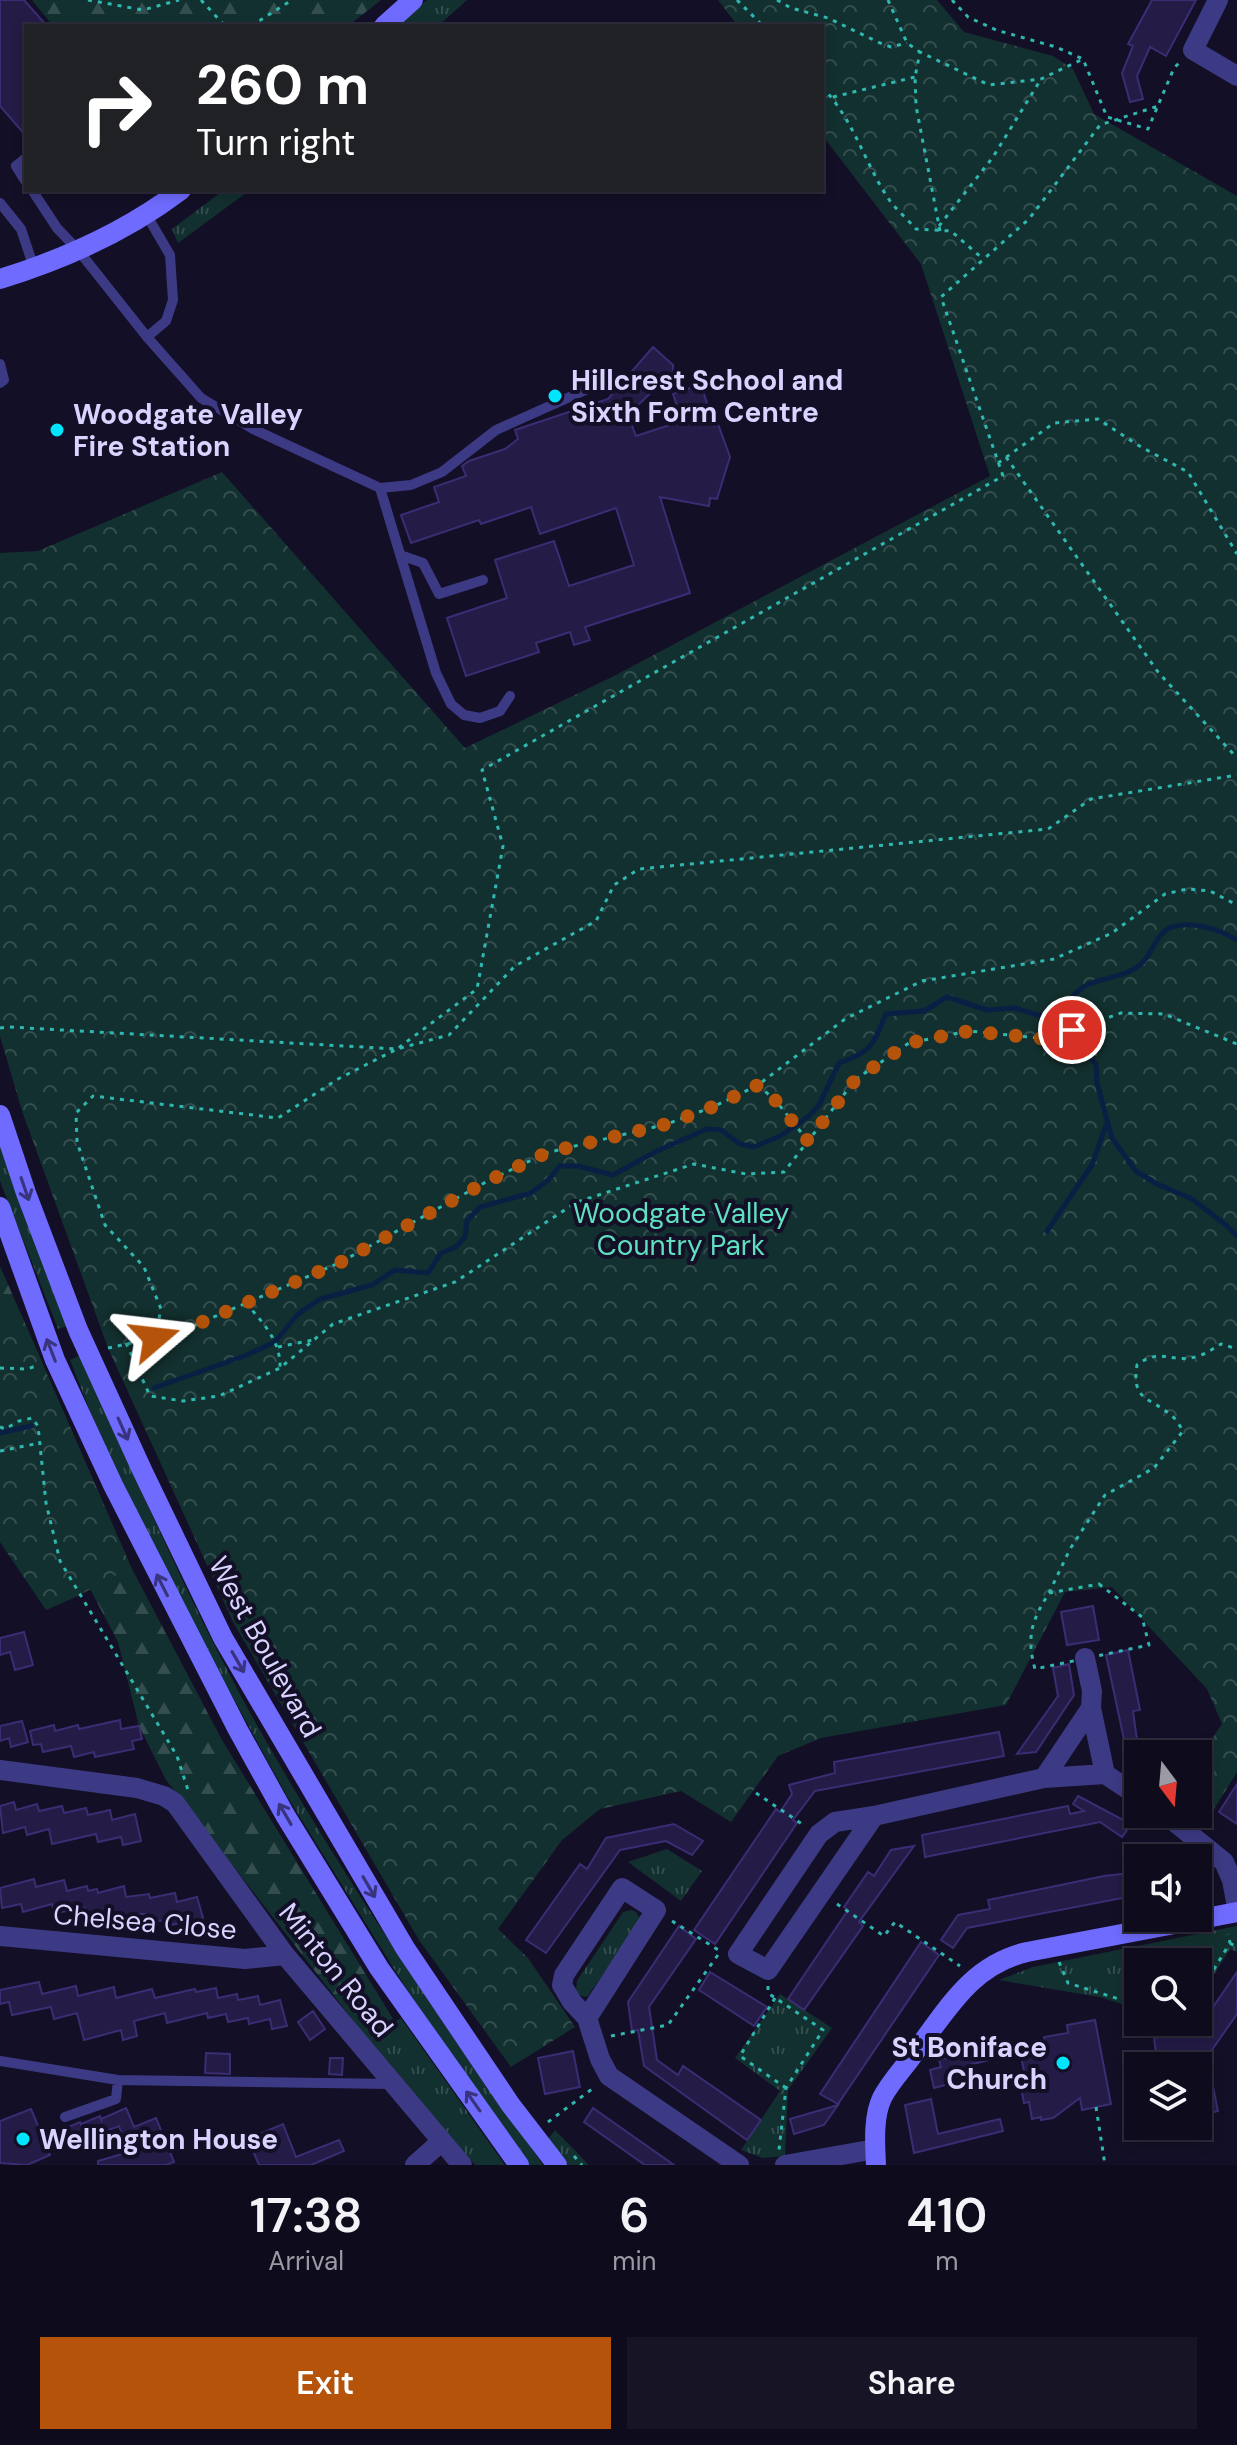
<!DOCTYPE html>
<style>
body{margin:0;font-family:"DM Sans",sans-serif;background:#171425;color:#f1f3f6;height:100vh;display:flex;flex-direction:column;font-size:30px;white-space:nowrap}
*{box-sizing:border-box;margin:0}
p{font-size:26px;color:#9b9ba3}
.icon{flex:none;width:44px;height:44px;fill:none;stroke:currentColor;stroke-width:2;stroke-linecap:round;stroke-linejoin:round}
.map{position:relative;height:2165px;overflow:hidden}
.drawer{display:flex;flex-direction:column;background:#0e0b1c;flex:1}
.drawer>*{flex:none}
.banner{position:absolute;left:24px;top:24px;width:800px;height:168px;border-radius:0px;box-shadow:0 4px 12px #0003,0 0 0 2px #2e2b3b;background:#202124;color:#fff;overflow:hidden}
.needle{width:52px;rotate:164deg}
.fabs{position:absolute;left:1124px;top:1740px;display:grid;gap:16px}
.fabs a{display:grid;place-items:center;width:88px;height:88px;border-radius:0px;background:#0e0b1c;box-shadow:0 4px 12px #0003,0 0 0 2px #2e2b3b;font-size:40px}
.pin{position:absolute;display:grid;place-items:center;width:68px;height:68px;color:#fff;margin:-34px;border:4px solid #fff;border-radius:50%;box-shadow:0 2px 8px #0007}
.me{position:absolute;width:88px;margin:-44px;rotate:73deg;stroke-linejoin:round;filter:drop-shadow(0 0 6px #0008)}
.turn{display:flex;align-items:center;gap:28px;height:168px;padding:0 40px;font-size:36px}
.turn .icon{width:104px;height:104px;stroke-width:2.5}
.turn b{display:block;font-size:56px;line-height:68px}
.eta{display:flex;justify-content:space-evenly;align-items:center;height:136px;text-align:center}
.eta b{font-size:48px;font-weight:600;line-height:56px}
.action{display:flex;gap:16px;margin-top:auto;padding:16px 40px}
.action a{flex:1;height:92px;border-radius:0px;background:#b45309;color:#fff;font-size:32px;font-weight:600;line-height:92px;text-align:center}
.action a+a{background:#171425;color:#f1f3f6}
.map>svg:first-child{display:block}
.grass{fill:url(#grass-tufts)}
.forest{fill:url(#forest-firs)}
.park{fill:url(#park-crowns)}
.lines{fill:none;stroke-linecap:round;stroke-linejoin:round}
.stream{stroke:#0a1f44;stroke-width:5}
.building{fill:#241b47;stroke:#3b2d73;stroke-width:2}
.path{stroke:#2fb8b0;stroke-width:3;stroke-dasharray:4 6;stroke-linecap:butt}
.lane{stroke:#3d3a85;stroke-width:10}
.street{stroke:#3d3a85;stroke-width:20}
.secondary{stroke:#6f6bff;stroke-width:20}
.oneway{stroke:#38347d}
.route{stroke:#b45309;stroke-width:14;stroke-dasharray:0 25.2}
.poi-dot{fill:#00e5ff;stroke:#130f26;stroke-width:3}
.labels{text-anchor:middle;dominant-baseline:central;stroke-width:8;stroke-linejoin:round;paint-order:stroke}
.poi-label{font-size:28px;font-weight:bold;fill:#d9d4ff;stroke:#130f26;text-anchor:start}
.park-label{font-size:28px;fill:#5fe0c0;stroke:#130f26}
.street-label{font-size:28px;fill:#d9d4ff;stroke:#130f26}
</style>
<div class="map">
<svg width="1237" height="2165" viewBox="0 0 1237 2165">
<defs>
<pattern id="grass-tufts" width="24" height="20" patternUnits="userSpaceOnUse" patternTransform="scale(2)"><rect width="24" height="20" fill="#12302f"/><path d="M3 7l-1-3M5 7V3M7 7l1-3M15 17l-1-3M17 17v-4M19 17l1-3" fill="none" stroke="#344d4e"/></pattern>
<pattern id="forest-firs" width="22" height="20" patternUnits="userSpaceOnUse" patternTransform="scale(2)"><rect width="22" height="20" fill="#12302f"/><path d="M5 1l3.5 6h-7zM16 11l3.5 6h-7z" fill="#344d4e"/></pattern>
<pattern id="park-crowns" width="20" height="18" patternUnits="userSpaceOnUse" patternTransform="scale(2)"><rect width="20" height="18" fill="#12302f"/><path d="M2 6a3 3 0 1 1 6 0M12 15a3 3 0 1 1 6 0" fill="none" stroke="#344d4e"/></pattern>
</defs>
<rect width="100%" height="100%" fill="#130f26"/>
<path class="grass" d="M427,0h40l-29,26h-42z
M224,190h26l-72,53 -6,-14z
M0,1142l67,184 -9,3 -58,-148z
M81,1355c55,125 110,252 177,372 86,152 184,296 285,438h-14l-94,-130 -147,-237 -117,-214 -76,-160 -25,-64z
M667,1849l35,22 -21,30 -53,-39z
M631,1910l5,2 5,8 -54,77 -8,-2 -3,-6 1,-8 46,-69z
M1237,1926v26l-7,-3 -32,51v-38h-60v47l-39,-12 -100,-17 34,-13z
M780,1994l52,34 -44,62 -3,66 -22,2 -22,-8 39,-59 -45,-33z
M401,2018l104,147h-30l-108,-127z
M555,2130l34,35h-21l-20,-26z"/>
<path class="forest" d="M32,0h349l-33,26h-295z
M0,1266l131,301 91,173 173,282 -28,16 -201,-258 -27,-54 -21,-84 -118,-224z"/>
<path class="park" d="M718,0h219l27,32 89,24 20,13 21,45 143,82v1576l-34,55 -20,-13h15v-55l24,-35 -15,-35 -95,-102 -47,5 -59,113 -185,33 -43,18 -47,66 -50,-31 -81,18 -38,31 -64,89 30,29 47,69 -64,40 -92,-127 -186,-318 -125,-274 -86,-237 -22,-75v-483l38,-2 184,-79 243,276 151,-73 374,-199 -69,-212 -99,-129v-109h-84z
M21,1314l110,253 -53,29 -32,14 -46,-68v-223z"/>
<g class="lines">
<path class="stream" d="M1075,1037l21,28 1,18 15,55 24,33 21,13 35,15 34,26 11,11
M1047,1231l45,-66 14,-40
M154,1388l93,-33 28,-13 23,-28 22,-15 52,-14 23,-15 33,3 13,-20 15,-6 9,-10 2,-16 13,-14 51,-14 17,-13 12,-14h18l35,9 44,-24 50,-22 14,1 19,14 14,3 26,-11 28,-19 11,-12 20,-42c34,-12 33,-17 47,-49l38,-3 23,-14 40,13 27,-2 41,12c10,-13 18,-29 34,-36 17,-7 37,-7 52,-20 11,-9 16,-33 31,-37 20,-7 48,3 65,13
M0,1433l31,-7"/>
</g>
<path class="building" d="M0,0h24l23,26h-21v110l-26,-30z
M1152,0h44l-30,56 -16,-9 -13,29 6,23 -13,3 -8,-29 11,-27 -5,-2z
M653,347l20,18v6l-45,44 8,21 46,-15 -9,-27 28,-10 13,42 4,-2 12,33 -13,42 -7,-1 -1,8 -49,-9 30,96 -105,34 5,13 -16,5 -4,-13 -34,11 3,9 -73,24 -19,-58 60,-20 -12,-38 59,-19 15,45 65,-21 -18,-57 -76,26 -9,-27 -50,17 -2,-4 -68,23 -10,-28 38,-13 -5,-15 32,-11 -4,-10 7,-5 36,-12 13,-10 -3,-9 93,-31z
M1093,1606l6,34 -32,5 -6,-33z
M24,1632l9,33 -18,5 -5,-18 -10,3v-17z
M1128,1650l12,60 -7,1 4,29 19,14h-18v7l-9,2 -23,-108z
M1069,1664l5,31 -38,57 -19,2 41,-58 -5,-28z
M120,1720l1,9 18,-3 3,13 -10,2 2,8 -39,8 -1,-5 -20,5 -3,-11 -28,6 -2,-8 -8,1 -3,-14 24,-6 1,6 23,-6 1,4z
M22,1721l6,21 -17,5 -2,-9 -9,3v-15z
M999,1732l5,24 -189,35 -22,29 4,3 -82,121 -21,-14 82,-121 4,3 12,-18 -3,-9 46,-12 -1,-11z
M1237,1784v40l-18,-12z
M1078,1796l53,28 -9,13 -22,-15 -175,35 -3,-22 146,-29 2,8 14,-3 -11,-7z
M14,1802l2,8 21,-6 2,7 23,-5 2,7 22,-5 2,7 22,-5 2,10 23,-6 6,27 -18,4 -2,-8 -23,5 -2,-8 -44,10 -3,-15 -22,6 -2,-8 -22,6 -3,-27z
M674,1824l29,17 -11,14 -26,-14 -46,9 -74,103 -20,-13 54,-76 7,5 19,-31z
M914,1846l-55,76 4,4 -59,84 -16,-11 60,-89 -4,-3 24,-35 6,4 17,-26z
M1138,1872v23l-171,33 -14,20 -12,-8 17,-25 32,-6 -2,-9 116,-24z
M34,1879l2,8 28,-7 3,11 20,-5 1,5 9,-2 1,4 26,-7 2,11 23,-3 1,4 25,-5 2,9 20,-5 6,21 -37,8 -1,-6 -19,3 -1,-9h-11l-20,5 -2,-8 -24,6 -3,-9 -31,5 -2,-9 -29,8 -2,-8 -19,4 -2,-20z
M679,1926l17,13 -47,68 8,53 21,15 5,-9 78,54 -14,20 -103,-74 -6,-36 -6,1 -4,-29z
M921,1942l18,13 -101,149 -18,-10z
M710,1972l57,35 -13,19 -55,-36z
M1237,1972v42l-30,43 11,54 -20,5v-64l-41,8 -3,-22 44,-9z
M39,1982l3,12 34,-8 2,10 36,-9 2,11 36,-9 3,9 40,-9 1,3 20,-4 2,10 19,-4 1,6 20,-4 2,9 20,-5 7,26 -15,3 -2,-10 -21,5 -1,-6 -20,4 -2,-8 -18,4 -1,-5 -40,10 -2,-10 -31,8 3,15 -14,4 -2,-10 -37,10 -7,-27 -23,6 -3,-12 -39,8 -3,-13 -9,2v-14z
M313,2011l12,18 -15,11 -12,-18z
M1095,2020l16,84 -29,6 -2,-12 -27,20 -12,2v-3l-9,2 -3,-17 -5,1 -5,-26 6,-1 -5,-25 26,-5 -2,-9 24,-4 -1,-8z
M985,2042l4,18 -20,5 2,7 -19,5 -2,-7 3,13 -19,5 -4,-18 11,-3 -2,-7 25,-7 -1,-6z
M573,2051l7,36 -35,7 -7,-36z
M206,2053l24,1v20l-25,-1z
M330,2058h13l-1,17 -13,-1z
M931,2099l7,35 62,-15 3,12 -89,22 -9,-48z
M838,2105l-14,20 -30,9 -4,-15z
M126,2108l8,19 22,-9 18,44 -8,3h-68v-4l31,-9 -10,-26 -13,5 -1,-3 -19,8 -5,-12 19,-8 2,6 -1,-3z
M593,2108l81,57h-29l-61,-43z
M31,2109l12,29 37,-16 5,13 -37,16 2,4 -23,10 -27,-2v-42z
M283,2124l13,33 43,-17 5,11 -33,14h-52l-11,-26z"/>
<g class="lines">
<path class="path" d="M88,0l55,10 36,-10
M201,0l24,26
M737,0l26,26
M777,0l14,8 37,10 52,25 11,4 16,-4
M888,0l19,43 13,9
M952,0l16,17 28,13 60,17 27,12 24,58 41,12 26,-61 5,-5
M251,26l41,-26
M822,87c33,34 43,78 68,114 8,10 18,19 26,28l35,2 31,27
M833,97l82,-20
M939,226l54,-69 48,-78
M940,231l-24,-125 -1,-29 5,-25 69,33 52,-6 42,-20
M1006,457l152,215 79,86
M998,463l56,-40 44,-4 43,28 47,25 49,82
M0,1028l9,-1 388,22 80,-60 26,-143 -21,-76 521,-294 -62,-179 88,-78 71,-94 58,-19
M758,1085l18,16 32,40
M246,1303c17,20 35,38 34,65
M155,1338l6,-29 -17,-42 -39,-42 -28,-83 -1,-29 17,-17 185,22 60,-39 59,-30 52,-14 66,-69 81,-45 18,-36 25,-16 409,-40 43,-30 146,-24
M126,1343l24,53 33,5 36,-5 61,-28 53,-44 122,-42 122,-80 117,-38 52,10 38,-2 72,-93 53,-36 60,-12 79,8 73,-26 43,1 73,30
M278,1347l35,-7
M108,1348l47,-10 38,-12 146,-63 147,-81 60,-29 121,-29 48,-18 43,-21 87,-66 77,-38 132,-22 58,-26 53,-39 22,-5 23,2 27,14
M0,1368l27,1 12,-4
M0,1427l5,2 14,-8 13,-3 6,8 8,77 14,58 117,195 11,34
M0,1451l40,-8
M1099,1584l43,33 7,28 -114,24c-9,-33 -3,-49 14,-76z
M1049,1593l21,-44 35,-54 49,-27 29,-37c-3,-5 -7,-12 -12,-16 -21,-18 -40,-14 -34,-50 24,-19 36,0 61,-9 8,-2 16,-8 23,-12l16,5
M1198,1771l7,-8
M756,1793l46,31
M837,1904l47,32 11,-14 65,44
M672,1921l48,30
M1230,1943l7,5
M1059,1962l9,21 70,22
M768,1986v7l55,37 -37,58 -7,62
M1198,1995l32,-52 -2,-9
M775,1998l-35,58 46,32
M611,2036l57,-11 52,-73
M1096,2107l9,58
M548,2122l48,-36
M574,2156l8,9"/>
<path class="lane" d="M26,158l-10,8 10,16
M32,190l25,38 21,22 69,87
M0,203l21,26 13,39
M146,214l24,41 3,45 -7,21 -19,16 54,61 52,31 127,59 31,-3 31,-13 54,-42 96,-43
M0,364l4,16 -4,3
M380,488l56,185 15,31 13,11 16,3 20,-7 10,-15
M400,555l23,8 16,31 44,-14
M0,2061l118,19 274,4
M65,2117l51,-18 2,-19"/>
<path class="street" d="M1218,0l-25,50 44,26
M1085,1658l7,33 -1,17
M0,1770l137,18 27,8 11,7 110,152 177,210
M1044,1778l47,-70 14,66
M1165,1814l59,48 8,18 5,27
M874,1816l-106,154 -30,-16 81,-120 16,-12 39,-6 170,-38 61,-4 33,22
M0,1936l245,23 40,-4
M587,2018l69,-108 -34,-22 -58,87 -2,10 10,17 15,16 13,41 9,17 130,89
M415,2165l27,-24
M785,2165l90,-16"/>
<path class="secondary" d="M384,26l29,-26
M0,279c65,-20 127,-48 181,-89
M0,1115l26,78 52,137 64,140 81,168 182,310 105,156 47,61
M0,1207l55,153 58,125 125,245 47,85 94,153 140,197
M876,2165c-1,-21 -3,-48 6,-67 8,-16 23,-31 33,-46 33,-43 56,-87 112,-100l210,-40"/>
</g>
<defs><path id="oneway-shaft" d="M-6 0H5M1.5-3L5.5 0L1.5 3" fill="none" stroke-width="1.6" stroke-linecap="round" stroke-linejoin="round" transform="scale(2)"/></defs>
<g class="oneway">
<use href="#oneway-shaft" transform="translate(25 1189) rotate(71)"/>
<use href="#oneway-shaft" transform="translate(51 1350) rotate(-111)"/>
<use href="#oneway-shaft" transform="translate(123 1429) rotate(66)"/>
<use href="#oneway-shaft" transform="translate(162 1585) rotate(-117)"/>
<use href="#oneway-shaft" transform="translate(238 1662) rotate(60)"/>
<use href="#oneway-shaft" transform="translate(285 1814) rotate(-120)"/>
<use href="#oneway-shaft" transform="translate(369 1887) rotate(60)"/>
<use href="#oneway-shaft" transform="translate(473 2101) rotate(-125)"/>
</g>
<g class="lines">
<path class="route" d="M155,1338l38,-12 146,-63 147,-81 60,-29 121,-29 48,-18 43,-21 18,16 32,40 48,-62 53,-36 60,-12 79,8 24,-9"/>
</g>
<g class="poi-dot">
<circle cx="555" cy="396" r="8"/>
<circle cx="57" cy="430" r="8"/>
<circle cx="1063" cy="2063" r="8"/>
<circle cx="23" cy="2139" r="8"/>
</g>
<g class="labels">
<g class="poi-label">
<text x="571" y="380">Hillcrest School and<tspan x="571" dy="32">Sixth Form Centre</tspan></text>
<text x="73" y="414">Woodgate Valley<tspan x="73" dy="32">Fire Station</tspan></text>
<text x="1047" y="2047" text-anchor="end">St Boniface<tspan x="1047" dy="32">Church</tspan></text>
<text x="39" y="2139">Wellington House</text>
</g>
<g class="park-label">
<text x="681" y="1213">Woodgate Valley<tspan x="681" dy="32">Country Park</tspan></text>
</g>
<g class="street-label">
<text transform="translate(265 1647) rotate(61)">West Boulevard</text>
<text transform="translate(145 1922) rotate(5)">Chelsea Close</text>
<text transform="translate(336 1970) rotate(51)">Minton Road</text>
</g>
</g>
</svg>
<div class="fabs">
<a><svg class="needle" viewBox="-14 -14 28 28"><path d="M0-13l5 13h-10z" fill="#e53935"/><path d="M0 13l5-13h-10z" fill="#9b9ba3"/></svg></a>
<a><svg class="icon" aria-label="sound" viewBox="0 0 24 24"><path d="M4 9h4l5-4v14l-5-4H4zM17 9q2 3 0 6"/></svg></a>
<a><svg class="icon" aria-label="search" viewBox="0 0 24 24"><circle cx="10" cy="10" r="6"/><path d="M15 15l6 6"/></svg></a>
<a><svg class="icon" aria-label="layers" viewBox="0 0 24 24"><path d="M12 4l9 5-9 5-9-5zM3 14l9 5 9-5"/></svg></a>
</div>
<div class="pin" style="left:1072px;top:1030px;background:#d93025"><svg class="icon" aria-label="arrive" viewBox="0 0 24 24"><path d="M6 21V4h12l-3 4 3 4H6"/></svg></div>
<svg class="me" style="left:155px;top:1338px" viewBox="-20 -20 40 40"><path d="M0-17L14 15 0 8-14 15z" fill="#b45309" stroke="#fff" stroke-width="4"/></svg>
<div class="banner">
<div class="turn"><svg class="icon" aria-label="right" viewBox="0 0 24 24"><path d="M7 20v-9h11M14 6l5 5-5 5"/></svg><div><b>260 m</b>Turn right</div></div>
</div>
</div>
<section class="drawer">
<div class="eta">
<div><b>17:38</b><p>Arrival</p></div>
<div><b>6</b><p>min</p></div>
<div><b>410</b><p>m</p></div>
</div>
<div class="action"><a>Exit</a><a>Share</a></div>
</section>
